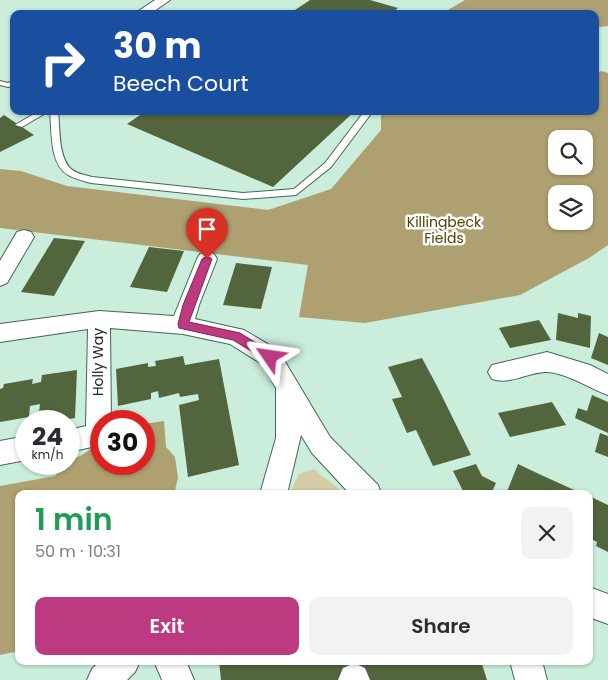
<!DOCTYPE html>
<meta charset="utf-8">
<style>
body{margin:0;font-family:Poppins,sans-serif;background:#f2f2f3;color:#2b2b33;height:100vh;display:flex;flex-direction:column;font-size:19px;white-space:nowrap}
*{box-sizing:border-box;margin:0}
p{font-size:16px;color:#7c7c81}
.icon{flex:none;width:28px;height:28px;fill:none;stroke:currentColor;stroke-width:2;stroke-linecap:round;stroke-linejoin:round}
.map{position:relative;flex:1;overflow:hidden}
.sheet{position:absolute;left:15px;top:490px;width:578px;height:175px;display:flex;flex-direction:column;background:#fff;border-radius:10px;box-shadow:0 1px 4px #0004}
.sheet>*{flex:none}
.top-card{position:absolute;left:10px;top:10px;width:589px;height:105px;border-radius:10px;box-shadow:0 1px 4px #0004;background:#1a4fa0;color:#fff;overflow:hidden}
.fabs{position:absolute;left:548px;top:130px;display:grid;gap:10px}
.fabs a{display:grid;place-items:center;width:45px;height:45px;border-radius:10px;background:#fff;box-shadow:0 1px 4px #0004;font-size:25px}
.speed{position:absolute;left:15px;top:410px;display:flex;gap:10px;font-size:25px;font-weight:700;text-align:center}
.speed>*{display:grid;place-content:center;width:65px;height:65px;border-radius:50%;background:#fff;box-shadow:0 1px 4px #0004;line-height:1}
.speed small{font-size:12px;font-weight:400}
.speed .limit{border:8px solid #d22;background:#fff;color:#111}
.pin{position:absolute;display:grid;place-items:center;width:42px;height:42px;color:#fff;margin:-51px -21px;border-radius:50% 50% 50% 0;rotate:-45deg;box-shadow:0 0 5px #0007}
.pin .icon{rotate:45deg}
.me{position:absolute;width:55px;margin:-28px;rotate:302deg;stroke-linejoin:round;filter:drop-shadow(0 0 4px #0008)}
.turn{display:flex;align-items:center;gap:18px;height:105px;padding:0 20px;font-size:22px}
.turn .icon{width:65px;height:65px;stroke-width:2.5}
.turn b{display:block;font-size:35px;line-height:42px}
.round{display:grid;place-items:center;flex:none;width:52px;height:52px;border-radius:10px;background:#f2f2f3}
.head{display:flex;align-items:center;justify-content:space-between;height:85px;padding:0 20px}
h1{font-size:30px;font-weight:600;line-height:38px;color:#1e9e55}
.cta{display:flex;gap:10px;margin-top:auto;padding:10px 20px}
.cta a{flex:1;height:58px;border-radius:10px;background:#be3a80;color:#fff;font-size:20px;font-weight:600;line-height:58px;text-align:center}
.cta a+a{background:#f2f2f3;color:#2b2b33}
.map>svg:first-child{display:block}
.green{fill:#d6cca6}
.forest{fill:#aea070;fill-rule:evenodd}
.building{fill:#53653c}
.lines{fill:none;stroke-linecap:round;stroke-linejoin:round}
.lane-casing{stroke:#456555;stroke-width:2}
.street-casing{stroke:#456555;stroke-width:2}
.lane{fill:#fff;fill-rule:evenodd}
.street{fill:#fff;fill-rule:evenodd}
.route{fill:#be3a80;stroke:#7c2653}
.labels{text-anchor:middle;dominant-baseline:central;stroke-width:5;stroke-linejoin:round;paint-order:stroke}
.park-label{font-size:14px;fill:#514202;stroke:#fff}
.street-label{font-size:14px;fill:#17241e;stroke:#fff}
</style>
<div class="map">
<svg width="608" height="680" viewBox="0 0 608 680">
<rect width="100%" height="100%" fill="#caeedb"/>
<path class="green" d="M314,469l31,25h-56l10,-20z"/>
<path class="forest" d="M465,0h143v26l-9,1 -4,6v-19h-154z
M601,71l7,2v172l-19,13 -69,37 -155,28 -66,-6 9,-52 -308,-37v-59l21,2 46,15 201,24 63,-21 50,-59v-19h214v-37zM556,139h28v27h-28zM556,194h28v27h-28z
M164,421l2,26 9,10 3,21 -4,16h-155v157l-19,4v-169l55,-10 11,-12h3v-3l13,-6 19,-13v22h43v-40z"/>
<path class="building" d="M310,0h60l28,8 -7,6h-102z
M146,111h209l-82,76 -146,-63z
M4,115l30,20 -34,17v-34z
M54,238l31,3 -31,55 -33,-4z
M149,247l35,4 -17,41 -37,-5z
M236,263l36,4 -11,42 -38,-4z
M558,313l20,5v-5l13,3 -1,32 -34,-8z
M539,320l12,20 -41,8 -11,-20z
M599,333l9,4v28l-17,-7z
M183,356l2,9 34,-6 20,106 -51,12 -9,-72 20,-5 -1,-6 -18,3 -1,-4 -20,5 -1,-7 -7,2v6l-33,7 -2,-37 32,-6v4l8,-1 -1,-5z
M422,358l16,30 33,67 -38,11 -17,-36 -9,3 -15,-34 10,-2 -14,-30z
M77,370l-2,48 -17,3h-20l2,-17 -10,2 -1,11 -29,5v-33l3,-1 1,-4 29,-5 -1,5 9,-2 1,-7z
M592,395l16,7v31l-33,-15 3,-10 9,3z
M552,402l14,23 -56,12 -12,-24z
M600,433l8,3v21l-13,-5z
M476,464l6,12 14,7 -5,11 -27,-1 -11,-22z
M518,464l21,10 44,20h-77z
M589,496l19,9v47l-12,-6 1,-4 -8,-4z
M219,661h262l6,19h-266z"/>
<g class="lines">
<g class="lane-casing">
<path id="lane" d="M0,81l8,2 6,-2v5l-6,1 -8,-2z
M39,111h10l-27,16 -7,-2z
M50,111h8c2,17 0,44 12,57 6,6 15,7 22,9l151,16 51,-4 31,-26 38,-50 7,2 -39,52 -35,28 -53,4 -152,-16c-7,-2 -16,-4 -23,-8 -19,-11 -16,-45 -18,-64z"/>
</g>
<g class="street-casing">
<path id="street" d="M155,0h15l-20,14h-16z
M24,230l7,2 3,5 -27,46 -7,3v-25l17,-29z
M207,252l7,2 3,5 -18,46 -4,14 49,11 34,20 52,87 48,48 3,9h-31l-38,-41 -11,-18 -14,59h-27l16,-56v-50l-14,-24 -32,-20 -47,-10 -73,-6 1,93h-10v24l-32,7v-22l17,-4 2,-97 -88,13v-18l99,-13 75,5 23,-57 3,-5z
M547,352l43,13 18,9v21c-17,-6 -45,-24 -63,-23 -18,1 -36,13 -53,7l-4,-7 4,-7z
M26,436v24l-26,5v-24z
M589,587l19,7v30l-19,-7z
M100,661h40l-5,11 -8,8h-40l5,-11z
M154,661h32l8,19h-32z
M510,661h32l5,19h-32z
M354,663l11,5 5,12h-32l5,-12z"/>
</g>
<use href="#lane" class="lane"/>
<use href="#street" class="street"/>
</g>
<path class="route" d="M207,256l5,3 -23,63 51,11 34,21 2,3 -2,3h-8l-33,-20 -54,-12 -1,-4 5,-19 19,-46z"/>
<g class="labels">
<g class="park-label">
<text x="444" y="222">Killingbeck<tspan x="444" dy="16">Fields</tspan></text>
</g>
<g class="street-label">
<text transform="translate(98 362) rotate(-90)">Holly Way</text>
</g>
</g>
</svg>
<div class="fabs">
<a><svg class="icon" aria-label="search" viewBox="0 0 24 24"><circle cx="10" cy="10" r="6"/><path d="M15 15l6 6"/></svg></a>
<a><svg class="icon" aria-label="layers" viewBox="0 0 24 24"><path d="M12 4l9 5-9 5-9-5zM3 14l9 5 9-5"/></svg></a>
</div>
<div class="speed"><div>24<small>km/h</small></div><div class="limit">30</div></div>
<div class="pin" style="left:207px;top:259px;background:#d93025"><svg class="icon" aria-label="arrive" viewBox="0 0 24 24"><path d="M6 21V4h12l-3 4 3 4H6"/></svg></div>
<svg class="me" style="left:270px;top:357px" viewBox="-20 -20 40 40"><path d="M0-17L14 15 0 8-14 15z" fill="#be3a80" stroke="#fff" stroke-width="4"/></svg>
<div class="top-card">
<div class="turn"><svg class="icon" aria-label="right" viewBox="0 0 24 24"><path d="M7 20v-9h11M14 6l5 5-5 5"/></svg><div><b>30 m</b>Beech Court</div></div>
</div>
<section class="sheet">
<div class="head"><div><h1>1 min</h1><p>50 m · 10:31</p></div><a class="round"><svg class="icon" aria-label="close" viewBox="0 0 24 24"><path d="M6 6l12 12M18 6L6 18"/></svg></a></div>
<div class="cta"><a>Exit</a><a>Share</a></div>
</section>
</div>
